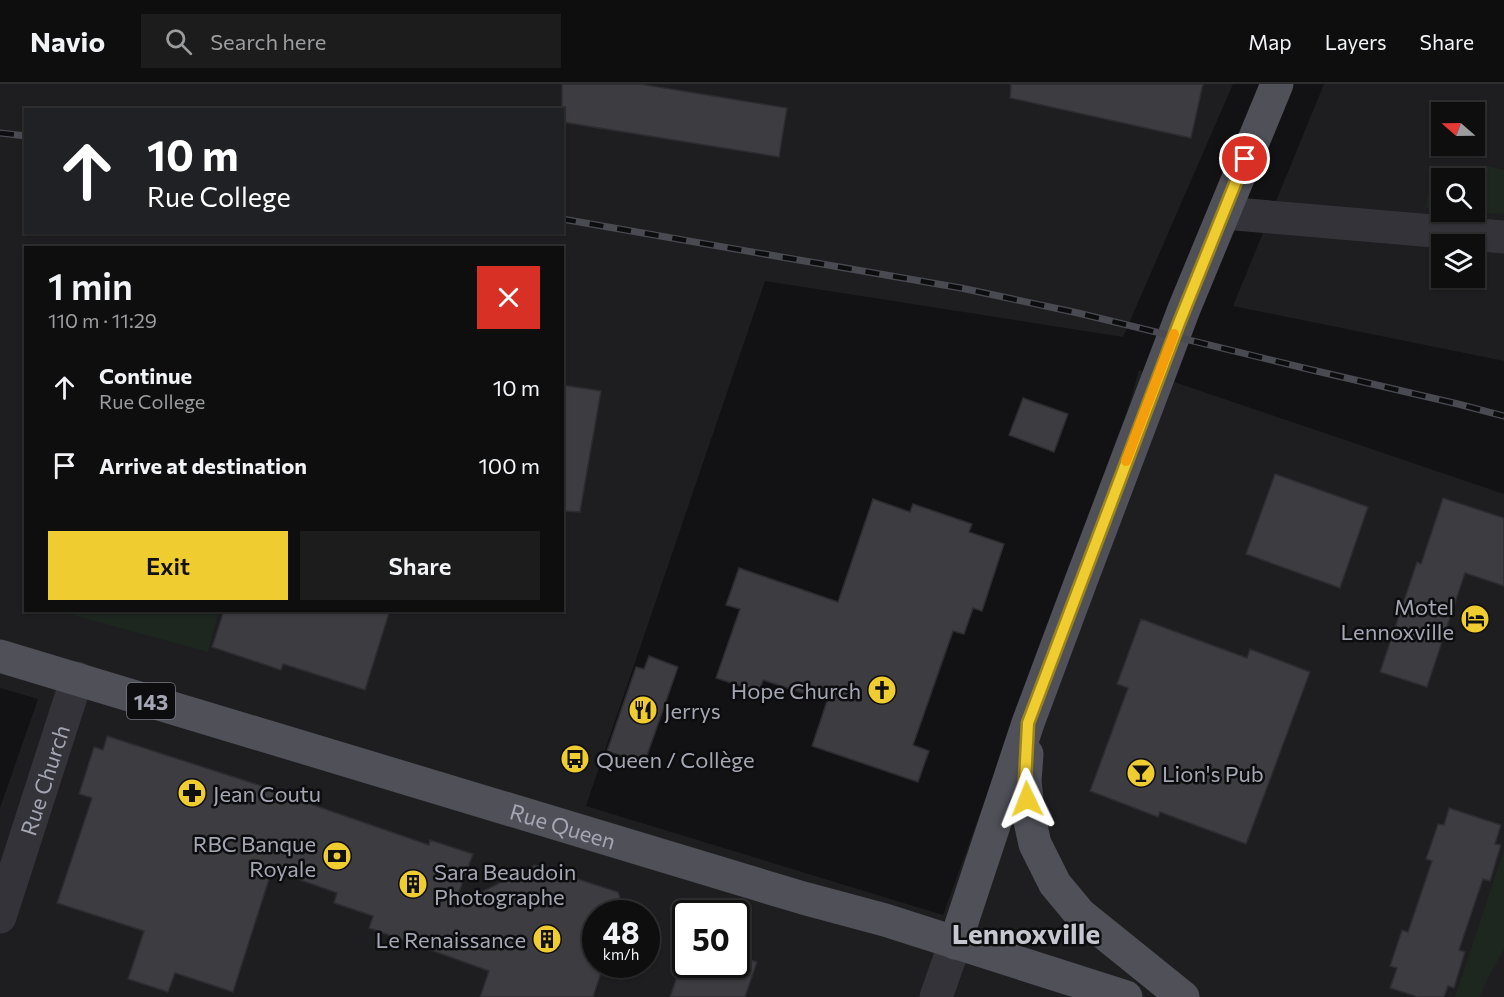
<!DOCTYPE html>
<meta charset="utf-8">
<style>
body{margin:0;font-family:Commissioner,sans-serif;background:#1c1c1d;color:#f1f3f6;height:100vh;display:flex;flex-direction:column;font-size:22px;white-space:nowrap}
*{box-sizing:border-box;margin:0}
p{font-size:20px;color:#9b9c9e}
.icon{flex:none;width:33px;height:33px;fill:none;stroke:currentColor;stroke-width:2;stroke-linecap:round;stroke-linejoin:round}
.map{position:relative;flex:1;overflow:hidden}
.drawer{position:absolute;left:24px;top:162px;width:540px;height:366px;display:flex;flex-direction:column;background:#0e0e0f;border-radius:0px;box-shadow:0 2px 4px #0004,0 0 0 2px #2e2e2f}
.drawer>*{flex:none}
.banner{position:absolute;left:24px;top:24px;width:540px;height:126px;border-radius:0px;box-shadow:0 2px 4px #0004,0 0 0 2px #2e2e2f;background:#202124;color:#fff;overflow:hidden}
.needle{width:39px;rotate:290deg}
.fabs{position:absolute;left:1431px;top:18px;display:grid;gap:12px}
.fabs a{display:grid;place-items:center;width:54px;height:54px;border-radius:0px;background:#0e0e0f;box-shadow:0 2px 4px #0004,0 0 0 2px #2e2e2f;font-size:30px}
.speed{position:absolute;left:582px;top:816px;display:flex;gap:12px;font-size:30px;font-weight:700;text-align:center}
.speed>*{display:grid;place-content:center;width:78px;height:78px;border-radius:50%;background:#0e0e0f;box-shadow:0 2px 4px #0004,0 0 0 2px #2e2e2f;line-height:1}
.speed small{font-size:15px;font-weight:400}
.speed .limit{border:3px solid #111;border-radius:9px;background:#fff;color:#111}
.pin{position:absolute;display:grid;place-items:center;width:51px;height:51px;color:#fff;margin:-26px;border:3px solid #fff;border-radius:50%;box-shadow:0 2px 6px #0007}
.me{position:absolute;width:66px;margin:-33px;rotate:358deg;stroke-linejoin:round;filter:drop-shadow(0 0 4px #0008)}
.turn{display:flex;align-items:center;gap:21px;height:126px;padding:0 24px;font-size:27px}
.turn .icon{width:78px;height:78px;stroke-width:2.5}
.turn b{display:block;font-size:42px;line-height:51px}
.round{display:grid;place-items:center;flex:none;width:63px;height:63px;border-radius:0px;background:#1c1c1d}
.overview{display:flex;align-items:center;justify-content:space-between;height:102px;padding:0 24px}
h1{font-size:36px;font-weight:600;line-height:45px}
.cta{display:flex;gap:12px;margin-top:auto;padding:12px 24px}
.cta a{flex:1;height:69px;border-radius:0px;background:#efcc2f;color:#111;font-size:24px;font-weight:600;line-height:69px;text-align:center}
.cta a+a{background:#1c1c1d;color:#f1f3f6}
ul{padding:0;list-style:none}
li{display:flex;align-items:center;gap:18px;height:78px;padding:0 24px}
li div{flex:1}
li b{display:block;font-size:22px}
li em{font-style:normal}
header{display:flex;align-items:center;gap:36px;box-sizing:border-box;height:84px;padding:0 30px;background:#0e0e0f;border-bottom:2px solid #2e2e2f}
header strong{font-size:28px}
nav{display:flex;gap:33px;margin-inline-start:auto;font-size:21px}
.search{width:420px;height:54px;background:#1c1c1d;display:flex;align-items:center;gap:15px;box-sizing:border-box;padding:0 21px;border-radius:0px;color:#9b9c9e;font-size:22px}
.map>svg:first-child{display:block}
.built{fill:#1e1e21;fill-rule:evenodd}
.green{fill:#1e2620}
.building{fill:#3c3c41;stroke:#2d2c30;stroke-width:1.5}
.lines{fill:none;stroke-linecap:round;stroke-linejoin:round}
.minor{stroke:#333339;stroke-width:33}
.major{stroke:#4f5058;stroke-width:33}
.rail-casing{stroke:#4a4b52;stroke-width:7}
.rail{stroke:#0d0d0f;stroke-width:4.5;stroke-dasharray:14;stroke-linecap:butt}
.route-casing{stroke:#9b851f;stroke-width:15}
.route{stroke:#efcc2f;stroke-width:10}
.slow{stroke:#f59e0b;stroke-width:10}
.labels{text-anchor:middle;dominant-baseline:central;stroke-width:5;stroke-linejoin:round;paint-order:stroke}
.shield{fill:#0d0d0f;stroke:#777882;stroke-width:1.5}
.shield-label{font-size:21px;font-weight:bold;fill:#a4a6b4}
.poi-label{font-size:22px;fill:#a4a6b4;stroke:#0d0d0f;text-anchor:start}
.street-label{font-size:22px;fill:#a4a6b4;stroke:#0d0d0f}
.district-label{font-size:28px;font-weight:bold;fill:#c5c6d0;stroke:#0d0d0f}
</style>
<header>
<strong>Navio</strong>
<div class="search"><svg class="icon" aria-label="search" viewBox="0 0 24 24"><circle cx="10" cy="10" r="6"/><path d="M15 15l6 6"/></svg>Search here</div>
<nav><a>Map</a><a>Layers</a><a>Share</a></nav>
</header>
<div class="map">
<svg width="1504" height="913" viewBox="0 0 1504 913">
<rect width="100%" height="100%" fill="#121214"/>
<path class="built" d="M0,0h1233l-110,253 -358,-56 -179,525 357,109 186,-510 10,-35 365,124v503h-1504v-189l38,-109 -38,-11zM26,26h536v122h-536zM26,164h536v362h-536zM596,830h50v50h-50zM686,830h50v50h-50z
M1324,0h180v277l-271,-55zM1442,28h32v34h-32zM1442,94h32v34h-32zM1442,160h32v34h-32z"/>
<path class="green" d="M1484,81l20,5v44l-34,-2h4l1,-26h2z
M1433,93l8,2v31l-16,-2z
M58,527v-1l161,1 -11,41z
M1504,766v99l-17,31 -7,17h-25z"/>
<path class="building" d="M562,0h78l147,24 -8,49 -217,-35z
M1011,0h192l-12,54 -181,-40z
M562,301l39,6 -21,121 -18,-1z
M1023,314l45,16 -14,38 -45,-17z
M1275,390l93,33 -28,81 -94,-34z
M1443,414l61,20v68l-39,-13 -38,114 -47,-15 37,-110 4,2z
M873,415l37,13 3,-8 59,20 -3,8 35,12 -22,67 -9,-3 -9,26 -11,-3 -40,114 16,6 -11,31 -106,-36 15,-45 -64,-21 -4,12 -43,-14 24,-69 -14,-4 13,-37 99,34z
M224,526h166l-25,80 -82,-26 -2,6 -69,-23z
M1141,535l106,39 3,-9 60,23 -64,172 -86,-32 -2,5 -68,-26 38,-103 -11,-4z
M649,572l29,11 -34,97 -37,-13 29,-84 8,2z
M107,652l189,61v2l133,46 1,-5 43,14 -19,52 81,-41 83,27 5,14 -3,8h-24v50h8l-11,33h-113l9,-26 -120,-43 4,-12 -39,-13 3,-10 -65,-23 -39,122 -58,-19 -7,19 -40,-13 16,-48 -87,-28 35,-105 -13,-4 15,-47 9,3z
M1449,724l52,17 -6,19 6,1 -11,36 -7,-2 -24,71 6,2 -11,36 -6,-2 -4,11h-26l-28,-9 7,-20 -7,-2 12,-36 6,2 24,-71 -6,-2 12,-35 6,1z
M686,867v13h50v-9l21,7 -12,35h-75z"/>
<g class="lines">
<g class="minor">
<path d="M1224,129l280,24"/>
<path id="s1" d="M0,833l77,-239"/>
<path d="M936,913l19,-54"/>
</g>
<g class="major">
<path id="s2" d="M0,572l803,242 82,22 241,77"/>
<path d="M1027,670l-2,27 4,36 6,27 20,40 25,30 103,83"/>
<path d="M955,859l73,-220 53,-142 103,-272 93,-225"/>
</g>
<g class="rail-casing">
<path id="rail" d="M0,49l26,3
M562,135l399,69 117,25 230,56 150,35 46,12"/>
</g>
<use href="#rail" class="rail"/>
</g>
<g class="lines">
<g class="route-casing">
<path id="route" d="M1027,715l-2,-18 3,-58 151,-400 66,-164"/>
</g>
<use href="#route" class="route"/>
<path class="slow" d="M1126,377l48,-127"/>
</g>
<defs>
<g id="hotel-disc" transform="scale(1.5)"><circle r="9.5" fill="#efcc2f" stroke="#0d0d0f"/><path d="M-6-4.5h1.5V1H6V5H4.5V3h-9V5H-6ZM-4 0a1.8 1.8 0 1 1 3.6 0ZM.5 0V-2.5h3Q6-2.5 6 0Z" fill="#111"/></g>
<g id="church-disc" transform="scale(1.5)"><circle r="9.5" fill="#efcc2f" stroke="#0d0d0f"/><path d="M-1.2-6h2.4v3.5h3.3v2.4h-3.3V6h-2.4V-.1h-3.3v-2.4h3.3Z" fill="#111"/></g>
<g id="restaurant-disc" transform="scale(1.5)"><circle r="9.5" fill="#efcc2f" stroke="#0d0d0f"/><path d="M-5-6h1v4h1v-4h1v4h1v-4h1v5L-1.5 .5V6h-2V.5L-5-1ZM5-6V6H3V1.5H1.5Q1.5-4 5-6Z" fill="#111"/></g>
<g id="bus-disc" transform="scale(1.5)"><circle r="9.5" fill="#efcc2f" stroke="#0d0d0f"/><path d="M-5-6H5V4H4V6H2V4H-2V6H-4V4H-5ZM-3.5-4V0h7V-4ZM-3.5 1.2v1.5H-2V1.2ZM2 1.2v1.5H3.5V1.2Z" fill="#111"/></g>
<g id="bar-disc" transform="scale(1.5)"><circle r="9.5" fill="#efcc2f" stroke="#0d0d0f"/><path d="M-6-5H6L.8 .8V4.5H3.5V6h-7V4.5H-.8V.8Z" fill="#111"/></g>
<g id="pharmacy-disc" transform="scale(1.5)"><circle r="9.5" fill="#efcc2f" stroke="#0d0d0f"/><path d="M-2-6h4v4h4v4h-4v4h-4v-4h-4v-4h4Z" fill="#111"/></g>
<g id="bank-disc" transform="scale(1.5)"><circle r="9.5" fill="#efcc2f" stroke="#0d0d0f"/><path d="M-6-4H6V4H-6ZM0-2.3a2.3 2.3 0 1 0 0 4.6a2.3 2.3 0 1 0 0-4.6Z" fill="#111"/></g>
<g id="building-disc" transform="scale(1.5)"><circle r="9.5" fill="#efcc2f" stroke="#0d0d0f"/><path d="M-4-6H4V6H1V3H-1V6H-4ZM-2.5-4.3h1.7v1.8h-1.7ZM.8-4.3h1.7v1.8H.8ZM-2.5-1h1.7V.8h-1.7ZM.8-1h1.7V.8H.8Z" fill="#111"/></g>
</defs>
<g fill-rule="evenodd">
<use href="#hotel-disc" x="1475" y="535"/>
<use href="#church-disc" x="882" y="606"/>
<use href="#restaurant-disc" x="643" y="626"/>
<use href="#bus-disc" x="575" y="675"/>
<use href="#bar-disc" x="1141" y="689"/>
<use href="#pharmacy-disc" x="192" y="709"/>
<use href="#bank-disc" x="337" y="772"/>
<use href="#building-disc" x="413" y="800"/>
<use href="#building-disc" x="547" y="855"/>
</g>
<g class="labels">
<rect class="shield" x="127" y="599" width="48" height="36" rx="4.5"/>
<g class="shield-label">
<text x="151" y="617">143</text>
</g>
<g class="poi-label">
<text x="1454" y="522" text-anchor="end">Motel<tspan x="1454" dy="25">Lennoxville</tspan></text>
<text x="861" y="606" text-anchor="end">Hope Church</text>
<text x="664" y="626">Jerrys</text>
<text x="596" y="675">Queen / Collège</text>
<text x="1162" y="689">Lion's Pub</text>
<text x="213" y="709">Jean Coutu</text>
<text x="316" y="759" text-anchor="end">RBC Banque<tspan x="316" dy="25">Royale</tspan></text>
<text x="434" y="787">Sara Beaudoin<tspan x="434" dy="25">Photographe</tspan></text>
<text x="526" y="855" text-anchor="end">Le Renaissance</text>
</g>
<g class="street-label">
<text stroke="none"><textPath href="#s1" startOffset="144">Rue Church</textPath></text>
<text stroke="none"><textPath href="#s2" startOffset="588">Rue Queen</textPath></text>
</g>
<g class="district-label">
<text x="1026" y="849">Lennoxville</text>
</g>
</g>
</svg>
<div class="fabs">
<a><svg class="needle" viewBox="-14 -14 28 28"><path d="M0-13l5 13h-10z" fill="#e53935"/><path d="M0 13l5-13h-10z" fill="#9b9c9e"/></svg></a>
<a><svg class="icon" aria-label="search" viewBox="0 0 24 24"><circle cx="10" cy="10" r="6"/><path d="M15 15l6 6"/></svg></a>
<a><svg class="icon" aria-label="layers" viewBox="0 0 24 24"><path d="M12 4l9 5-9 5-9-5zM3 14l9 5 9-5"/></svg></a>
</div>
<div class="speed"><div>48<small>km/h</small></div><div class="limit">50</div></div>
<div class="pin" style="left:1245px;top:75px;background:#d93025"><svg class="icon" aria-label="arrive" viewBox="0 0 24 24"><path d="M6 21V4h12l-3 4 3 4H6"/></svg></div>
<svg class="me" style="left:1027px;top:715px" viewBox="-20 -20 40 40"><path d="M0-17L14 15 0 8-14 15z" fill="#efcc2f" stroke="#fff" stroke-width="4"/></svg>
<div class="banner">
<div class="turn"><svg class="icon" aria-label="ahead" viewBox="0 0 24 24"><path d="M12 20V5M6 11l6-6 6 6"/></svg><div><b>10 m</b>Rue College</div></div>
</div>
<section class="drawer">
<div class="overview"><div><h1>1 min</h1><p>110 m · 11:29</p></div><a class="round" style="background:#d93025;color:#fff"><svg class="icon" aria-label="close" viewBox="0 0 24 24"><path d="M6 6l12 12M18 6L6 18"/></svg></a></div>
<ul>
<li><svg class="icon" aria-label="ahead" viewBox="0 0 24 24"><path d="M12 20V5M6 11l6-6 6 6"/></svg><div><b>Continue</b><p>Rue College</p></div><em>10 m</em></li>
<li><svg class="icon" aria-label="arrive" viewBox="0 0 24 24"><path d="M6 21V4h12l-3 4 3 4H6"/></svg><div><b>Arrive at destination</b></div><em>100 m</em></li>
</ul>
<div class="cta"><a>Exit</a><a>Share</a></div>
</section>
</div>
